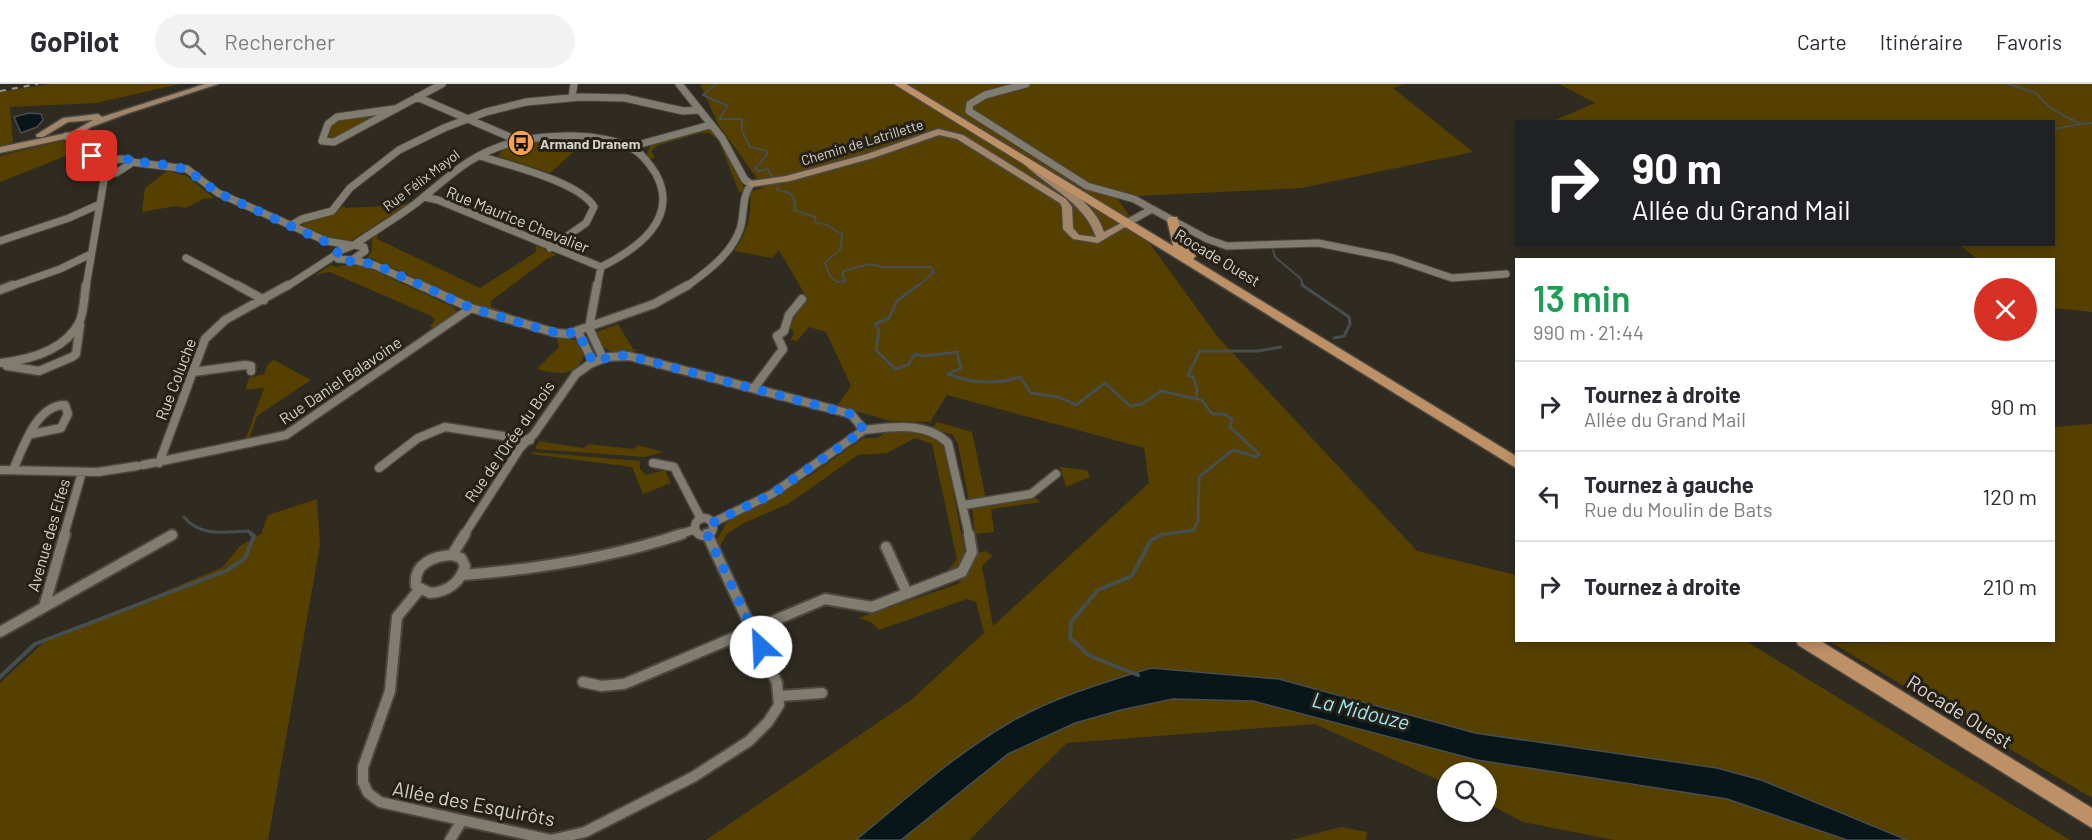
<!DOCTYPE html>
<html lang="fr">
<meta charset="utf-8">
<style>
body{margin:0;font-family:Barlow,sans-serif;background:#f2f2f3;color:#2b2b33;height:100vh;display:flex;flex-direction:column;font-size:22px;white-space:nowrap}
*{box-sizing:border-box;margin:0}
p{font-size:20px;color:#7c7c81}
.icon{flex:none;width:33px;height:33px;fill:none;stroke:currentColor;stroke-width:2;stroke-linecap:round;stroke-linejoin:round}
.map{position:relative;flex:1;overflow:hidden}
.details{position:absolute;left:1515px;top:174px;width:540px;height:384px;display:flex;flex-direction:column;background:#fff;border-radius:0px;box-shadow:0 3px 9px #0003}
.details>*{flex:none}
.top-card{position:absolute;left:1515px;top:36px;width:540px;height:126px;border-radius:0px;box-shadow:0 3px 9px #0003;background:#202124;color:#fff;overflow:hidden}
.controls{position:absolute;left:1437px;top:678px;display:grid;gap:12px}
.controls a{display:grid;place-items:center;width:60px;height:60px;border-radius:50%;background:#fff;box-shadow:0 3px 9px #0003;font-size:30px}
.pin{position:absolute;display:grid;place-items:center;width:51px;height:51px;color:#fff;margin:-26px;border-radius:12px;box-shadow:0 3px 9px #0006}
.me{position:absolute;width:66px;margin:-33px;rotate:335deg;stroke-linejoin:round;filter:drop-shadow(0 0 4px #0008)}
.turn{display:flex;align-items:center;gap:21px;height:126px;padding:0 18px;font-size:27px}
.turn .icon{width:78px;height:78px;stroke-width:2.5}
.turn b{display:block;font-size:42px;line-height:51px}
.round{display:grid;place-items:center;flex:none;width:63px;height:63px;border-radius:32px;background:#f2f2f3}
.summary{display:flex;align-items:center;justify-content:space-between;height:102px;padding:0 18px}
h1{font-size:36px;font-weight:600;line-height:45px;color:#1e9e55}
ul{padding:0;list-style:none}
li{display:flex;align-items:center;gap:18px;height:90px;padding:0 18px;border-top:2px solid #e1e1e2}
li div{flex:1}
li b{display:block;font-size:22px}
li em{font-style:normal}
header{display:flex;align-items:center;gap:36px;box-sizing:border-box;height:84px;padding:0 30px;background:#fff;border-bottom:2px solid #e1e1e2}
header strong{font-size:28px}
nav{display:flex;gap:33px;margin-inline-start:auto;font-size:21px}
.search{width:420px;height:54px;background:#f2f2f3;display:flex;align-items:center;gap:15px;box-sizing:border-box;padding:0 21px;border-radius:33px;color:#7c7c81;font-size:22px}
.map>svg:first-child{display:block}
.green{fill:#564000}
.water{fill:#091619;stroke:#464e4f;stroke-width:1.5}
.lines{fill:none;stroke-linecap:round;stroke-linejoin:round}
.stream-far2{stroke:#464e4f;stroke-width:2}
.stream-far1{stroke:#464e4f;stroke-width:3}
.stream{stroke:#464e4f;stroke-width:4}
.street-far2-casing{stroke:#4c4840;stroke-width:9}
.street-far1-casing{stroke:#4c4840;stroke-width:11}
.street-casing{stroke:#4c4840;stroke-width:14}
.secondary-casing{stroke:#4c4840;stroke-width:3}
.primary-casing{stroke:#4c4840;stroke-width:3}
.street-far2{stroke:#817c70;stroke-width:7}
.street-far1{stroke:#817c70;stroke-width:8}
.street{stroke:#817c70;stroke-width:10}
.secondary{fill:#9f866b;fill-rule:evenodd}
.primary{fill:#be9066;fill-rule:evenodd}
.rail{stroke:#97948c;stroke-width:2;stroke-dasharray:6 6;stroke-linecap:butt}
.route{stroke:#1a73e8;stroke-width:10;stroke-dasharray:0 18}
.labels{text-anchor:middle;dominant-baseline:central;stroke-width:6;stroke-linejoin:round;paint-order:stroke}
.far-street-label{font-size:14px;fill:#d5d2cc;stroke:#262117}
.far-poi-label{font-size:14px;font-weight:bold;fill:#d5d2cc;stroke:#262117;text-anchor:start}
.street-label{font-size:16px;fill:#d5d2cc;stroke:#262117}
.near-street-label{font-size:20px;fill:#d5d2cc;stroke:#262117}
.near-water-label{font-size:21px;font-style:italic;fill:#9de7f7;stroke:#262117}
</style>
<header>
<strong>GoPilot</strong>
<div class="search"><svg class="icon" aria-label="search" viewBox="0 0 24 24"><circle cx="10" cy="10" r="6"/><path d="M15 15l6 6"/></svg>Rechercher</div>
<nav><a>Carte</a><a>Itinéraire</a><a>Favoris</a></nav>
</header>
<div class="map">
<svg width="2092" height="756" viewBox="0 0 2092 756">
<rect width="100%" height="100%" fill="#2f2b21"/>
<path class="green" d="M51,0h129l-84,19 -86,4 3,35 -13,4v-36l3,-1h-3v-17z
M700,0h705l-12,4 80,64 -172,36 -185,9 101,139 200,215 99,24v65l230,1 324,199h-456l-91,-18 -36,-19 -1,-31h-38l-1,12 -132,-60 -248,19 -98,97h-263l205,-140 73,-67 -8,-31 -9,-3 -88,31 -8,-8 -13,-4 100,-34 14,-16 6,-15 7,-2 8,5 -11,10 11,60 156,-143 -5,-35 -197,-53 -17,27 -39,-1 -54,-15 14,-20 -25,-54 -17,-5 -12,14 -7,-1 4,-6 -4,-9 17,-27 -28,-48 -7,8 -38,-7c14,-20 18,-36 16,-60l14,-3 -46,-64z
M1559,0h533v228l-38,-4v-48l-77,-1 -17,-14 94,-1v-122l-501,-1 42,-18z
M380,30l-43,24 -9,-2 6,-15 5,-3z
M709,44c18,15 25,39 35,60l-2,4h-3l-20,-51 -10,-8h-8l-43,12 -7,6 4,7 -5,1 -3,-4 3,-10 7,-3z
M65,56l6,14 -71,28v-26z
M548,56l38,1 -36,32 -52,-17c8,-15 35,-14 50,-16z
M167,87l20,5 27,22 -11,1 -17,9 -10,-2 -34,6 3,-24z
M415,116l-66,42 -22,-4 -25,-12 3,-6 29,-6 9,-8 3,2 57,-3z
M378,149l-1,6 103,49 56,-36v-7l21,10 -9,3 -57,43v6l21,7 -4,2 -37,-12 -103,-47 4,-7v-12z
M354,179l7,1 94,44 1,6 -21,15 -5,-3 5,-6 -4,-4 -101,-44 -15,3 16,-10 6,2z
M618,240l15,25 5,2c-24,0 -31,6 -44,-18z
M560,253l16,3 8,16c-8,22 -30,18 -47,13l22,-22 -2,-7z
M274,276l37,20 -54,36 -7,21 3,3 -8,1 19,-53 -19,2 4,-12 15,-4 4,-10z
M937,338l35,10 14,67 -17,2 -11,-57 -5,-9 -21,-7z
M2092,340v374l-260,-155 222,-3v-213z
M891,345c19,0 43,5 54,20l20,105 -6,14 -13,4 11,-13 -25,-115 -17,-6 -28,15 -29,2 -70,49 -44,19 -17,11 -7,12 -3,-7 11,-19 80,-43 55,-39h14z
M539,357l44,7 6,-4 44,5 5,-4 25,7 -19,5 -109,-8z
M533,368l107,9v8l6,6 19,-5 6,13 -28,11 -11,-27 -101,-13z
M1060,383l27,3 3,7 -24,10z
M1034,413l7,5 -50,7 3,23 -19,2 -3,-25z
M317,415l3,46 -52,295h-268v-157l43,-40 180,-76 17,-21 21,-12 7,-19z
M1341,743l26,5 -1,8h-75z"/>
<path class="water" d="M29,29l12,1 2,6 -6,7 -16,6 -7,-16z
M1151,584l128,11 196,54 242,35 44,12 146,60h-60l-120,-41 -250,-39 -224,-59 -80,-2 -52,11 -46,13 -67,31 -107,86h-45c50,-41 98,-85 153,-117 45,-26 94,-40 142,-55z"/>
<g class="lines">
<path class="stream-far2" d="M716,0l-13,11 25,11 -9,13h23v12l8,16 17,4v4l-12,13 3,3 10,-2 5,10
M2009,0l27,9 13,14 17,10 16,7 10,-1
M2054,45l27,-5
M778,102l-1,4 13,3 5,8 -1,9 21,7 1,6 9,1 17,10 -1,14 -16,15 5,13 7,6 9,-1 -4,-6 2,-4 25,-7 14,3h48l3,5 -17,15
M1269,163l4,2 2,8 25,21 4,9"/>
<path class="stream-far1" d="M918,201l-21,16 -8,17 -14,6 4,6 -3,20 19,19 13,-4 7,-11 10,2 32,-4 4,16 -13,6c24,10 47,11 72,3l11,16 28,4 17,8 29,-22 25,23 12,-2 19,-13 41,9 10,14h12l8,5 -2,8 29,27 -2,3 -24,-7 -34,27 -1,43 -4,10 -34,5
M1302,201l47,32 1,7 -6,12 -10,2
M1196,315l1,-10 -4,-12 -5,-2 12,-24h58l23,-4
M184,433c16,20 41,15 64,14l5,4"/>
<path class="stream" d="M1138,591l-48,-19 -20,-18 1,-16 27,-32 34,-14 19,-36 12,-6
M0,593l35,-33 193,-74 17,-12 9,-22 -3,-2"/>
<g class="street-far2-casing">
<path id="street-far2" d="M679,0l43,54 23,42 6,4c-10,14 -6,30 -11,45 -9,26 -34,43 -54,58
M1026,0l-41,11 -15,9 -1,7 118,75 47,13 18,10
M417,13l102,44
M572,13l2,-13
M394,25l-57,8 -9,7 -6,17 12,1 108,-58
M66,52l38,29
M630,63l80,-22
M480,72c28,9 100,26 114,51l-8,16 -36,25
M120,75l10,1v4l-14,9 -15,-2 6,-8z
M131,78l56,7 31,24 108,48 24,4
M424,113l14,3 163,67
M1125,140l27,-15 55,30 20,7 91,-3 75,15 59,20 54,-4
M290,142l12,-7 30,-8 18,-23 49,-38 45,-22 42,-16 40,-10 55,-5 44,1 58,13 15,-1
M0,157l69,-23 31,-14
M354,161c20,-14 41,-26 61,-41 34,-27 54,-50 99,-62 34,-8 85,-10 117,6 11,5 19,17 25,26 24,45 -19,75 -55,93
M354,161l10,2 1,4 -13,9 -14,-1 1,-8z
M186,174l54,29
M353,176l21,5 49,22
M9,203l51,-18 31,-15
M86,203l19,-113
M286,203l51,-33
M597,203l4,-20"/>
</g>
<g class="street-far1-casing">
<path id="street-far1" d="M237,201l27,15
M420,201l51,23 85,25 12,1 86,-30 34,-19
M0,206l13,-5
M589,244l8,-43
M589,244l14,30
M578,248l15,30
M0,279c28,-3 64,-12 79,-40 5,-10 5,-26 7,-38
M7,282l32,5 33,-14 4,-3 4,-29
M193,288l52,-7 6,1v5
M754,304l29,-39 -6,-13 7,-5 5,-16 13,-16
M864,346c28,-3 62,-9 84,13l21,92
M159,379l46,-124 20,-19 63,-35
M653,379l21,4 27,52
M143,381l143,-30 185,-127
M379,384l39,-30 27,-11 85,13
M0,386l98,2 39,-6
M13,386c10,-22 23,-65 52,-65l3,9 -7,14 -29,6
M964,421l67,-11 25,-20
M695 443a9 9 0 1 1 18 0a9 9 0 1 1-18 0Z
M714,438l58,-28 92,-64
M64,451l18,-63
M464,451l56,-87 14,-14 42,-60 14,-10 17,-7 22,-1 222,58 13,16
M677,451l16,-5"/>
</g>
<g class="street-casing">
<path id="street" d="M886,463l21,46
M452,471l13,-21
M452,471l9,3 4,8c-5,17 -18,26 -35,27l-14,-7c-3,-22 17,-30 36,-31z
M463,491c75,-6 148,-17 219,-41
M419,506l-22,27 -7,74 -27,76v15l5,11 12,9 171,38 34,-8 108,-55 56,-36 19,-19 11,-17 -2,-22 -70,-149
M44,523l21,-73
M0,548l172,-97
M583,598l18,4 23,-2 201,-85 47,8 90,-35 10,-20 -3,-18
M781,612l41,-3
M450,756l11,-18"/>
</g>
<g class="secondary-casing">
<path id="secondary" d="M205,0h13l-92,30 -35,13 -13,9 -78,17v-6l72,-15 21,-12 -25,2 -25,15h-6l-1,-2 27,-17 35,-4 4,3z
M938,45l25,6 103,64 6,8 1,21 6,7 17,2c-12,-35 -47,-49 -72,-73v-4h6c25,23 63,38 74,72l21,-11 5,3 -32,19 -25,-4 -10,-10 -1,-22 -2,-4 -103,-64 -18,-4 -66,23 -83,23 -39,6 -5,-3 5,-3 35,-5 81,-22z"/>
</g>
<g class="primary-casing">
<path id="primary" d="M894,0h12l267,162 -6,-26 2,-3h8l7,27 12,12 -3,3 323,197v12z
M1796,556h23l273,168v20l-294,-183z"/>
</g>
<use href="#street-far2" class="street-far2"/>
<use href="#street-far1" class="street-far1"/>
<use href="#street" class="street"/>
<use href="#secondary" class="secondary"/>
<use href="#primary" class="primary"/>
<path class="rail" d="M0,7l38,-7"/>
</g>
<g class="lines">
<path class="route" d="M92,72l35,3 4,3 24,1 31,6 32,24 108,49 12,11 2,7 34,4 97,44 77,23 15,3 15,-2 15,30 23,-7 13,1 221,58 14,16 -92,64 -58,28 -1,8 -6,4 54,113"/>
</g>
<defs>
<g id="bus-disc" transform="scale(1.35)"><circle r="9.5" fill="#f8a04b" stroke="#262117"/><path d="M-5-6H5V4H4V6H2V4H-2V6H-4V4H-5ZM-3.5-4V0h7V-4ZM-3.5 1.2v1.5H-2V1.2ZM2 1.2v1.5H3.5V1.2Z" fill="#111"/></g>
</defs>
<g fill-rule="evenodd">
<use href="#bus-disc" x="521" y="59"/>
</g>
<g class="labels">
<g class="far-street-label">
<text transform="translate(862 58) rotate(-17)">Chemin de Latrillette</text>
<text transform="translate(421 96) rotate(-37)">Rue Félix Mayol</text>
</g>
<g class="far-poi-label">
<text x="540" y="59">Armand Dranem</text>
</g>
<g class="street-label">
<text transform="translate(518 135) rotate(22)">Rue Maurice Chevalier</text>
<text transform="translate(1218 173) rotate(31)">Rocade Ouest</text>
<text transform="translate(175 295) rotate(-69)">Rue Coluche</text>
<text transform="translate(340 296) rotate(-34)">Rue Daniel Balavoine</text>
<text transform="translate(509 357) rotate(-55)">Rue de l'Orée du Bois</text>
<text transform="translate(48 451) rotate(-74)">Avenue des Elfes</text>
</g>
<g class="near-street-label">
<text transform="translate(1960 627) rotate(32)">Rocade Ouest</text>
<text transform="translate(474 719) rotate(11)">Allée des Esquirôts</text>
</g>
<g class="near-water-label">
<text transform="translate(1361 626) rotate(14)">La Midouze</text>
</g>
</g>
</svg>
<div class="controls">
<a><svg class="icon" aria-label="search" viewBox="0 0 24 24"><circle cx="10" cy="10" r="6"/><path d="M15 15l6 6"/></svg></a>
</div>
<div class="pin" style="left:92px;top:72px;background:#d93025"><svg class="icon" aria-label="arrive" viewBox="0 0 24 24"><path d="M6 21V4h12l-3 4 3 4H6"/></svg></div>
<svg class="me" style="left:761px;top:563px" viewBox="-20 -20 40 40"><circle r="19" fill="#fff"/><path d="M0-13L10 11 0 6-10 11z" fill="#1a73e8"/></svg>
<div class="top-card">
<div class="turn"><svg class="icon" aria-label="right" viewBox="0 0 24 24"><path d="M7 20v-9h11M14 6l5 5-5 5"/></svg><div><b>90 m</b>Allée du Grand Mail</div></div>
</div>
<section class="details">
<div class="summary"><div><h1>13 min</h1><p>990 m · 21:44</p></div><a class="round" style="background:#d93025;color:#fff"><svg class="icon" aria-label="close" viewBox="0 0 24 24"><path d="M6 6l12 12M18 6L6 18"/></svg></a></div>
<ul>
<li><svg class="icon" aria-label="right" viewBox="0 0 24 24"><path d="M7 20v-9h11M14 6l5 5-5 5"/></svg><div><b>Tournez à droite</b><p>Allée du Grand Mail</p></div><em>90 m</em></li>
<li><svg class="icon" aria-label="left" viewBox="0 0 24 24"><path d="M17 20v-9H6M10 6l-5 5 5 5"/></svg><div><b>Tournez à gauche</b><p>Rue du Moulin de Bats</p></div><em>120 m</em></li>
<li><svg class="icon" aria-label="right" viewBox="0 0 24 24"><path d="M7 20v-9h11M14 6l5 5-5 5"/></svg><div><b>Tournez à droite</b></div><em>210 m</em></li>
</ul>
</section>
</div>
